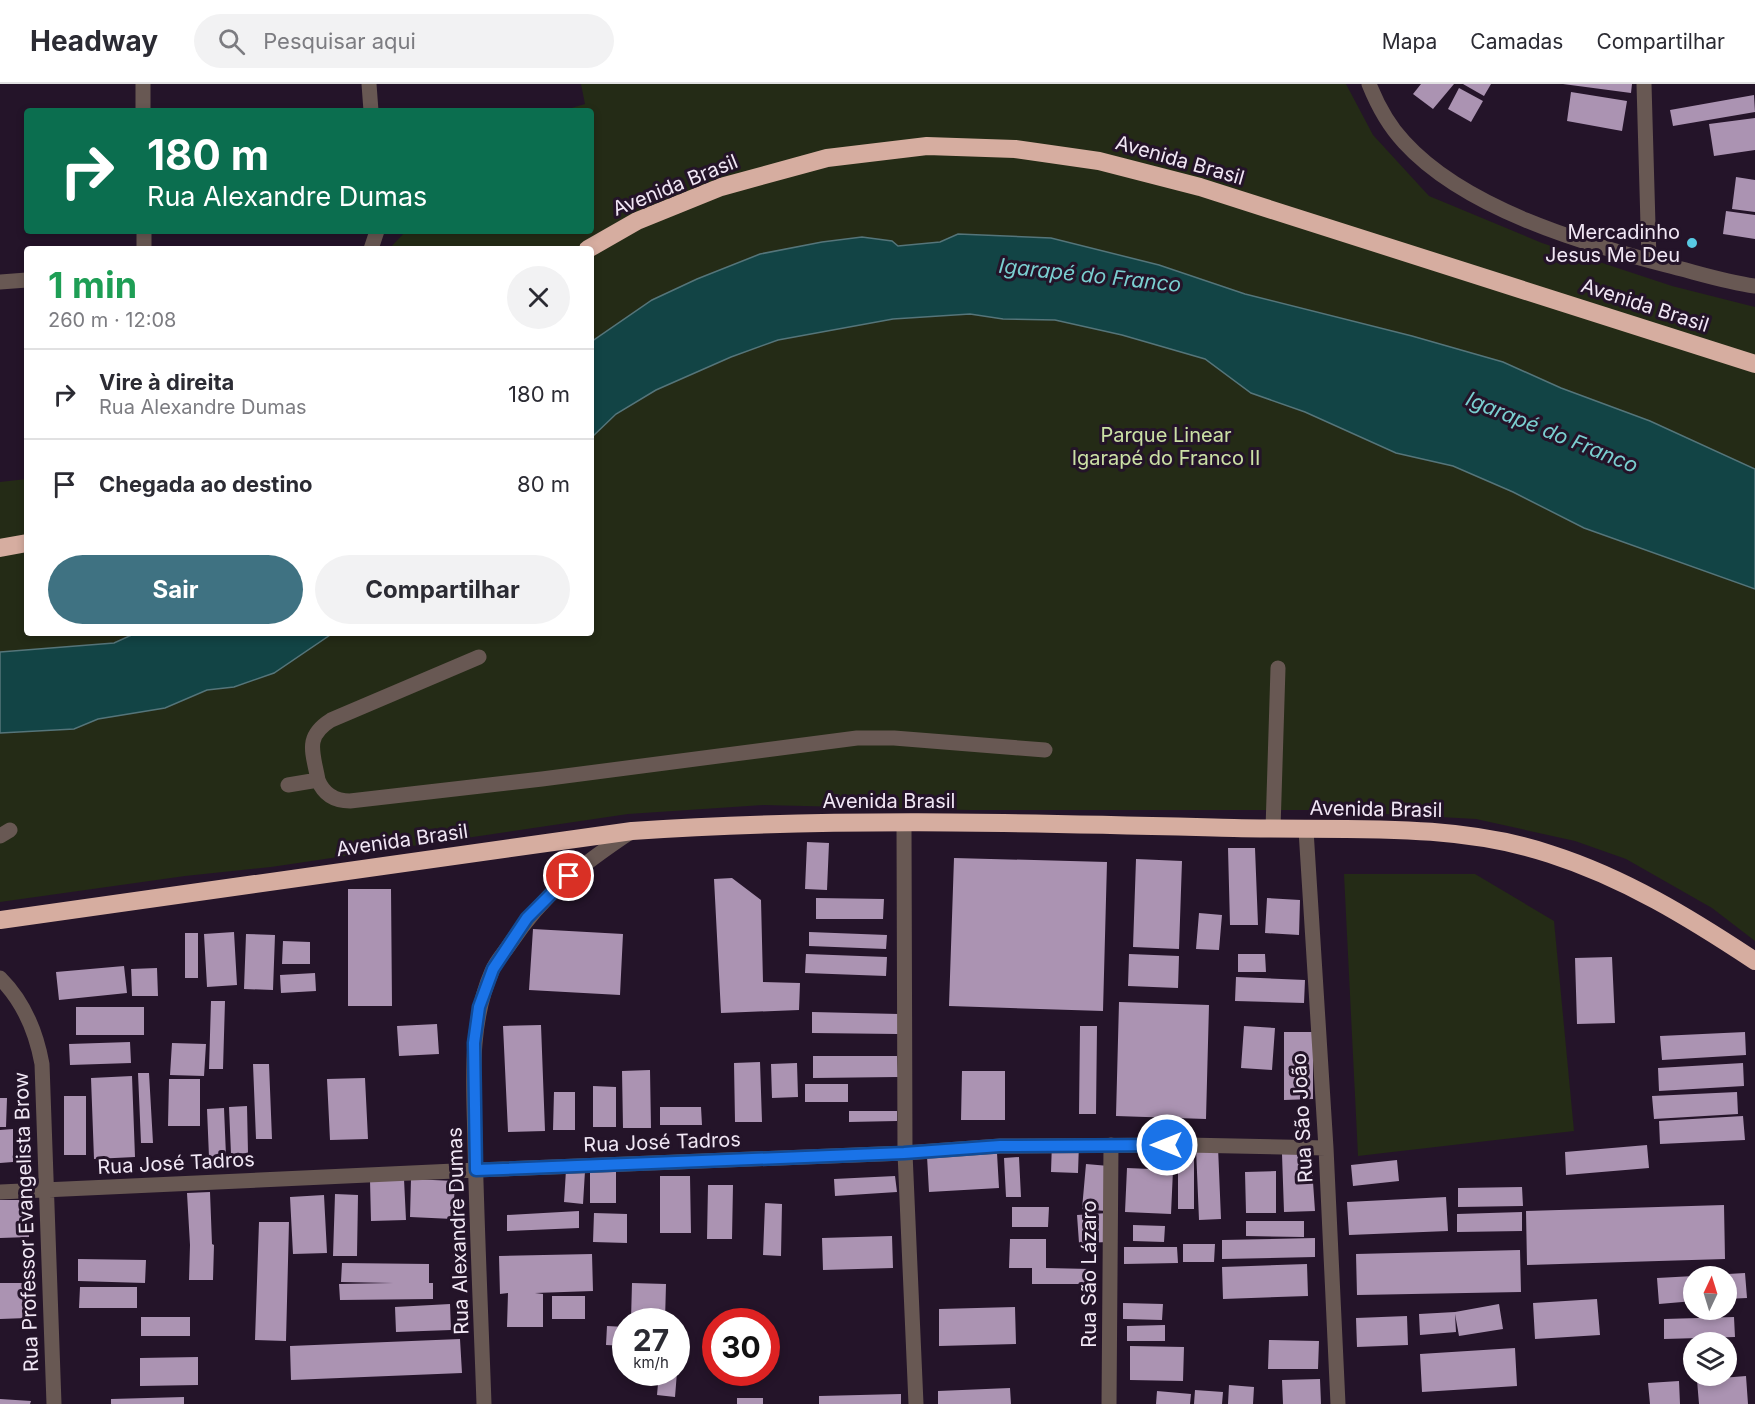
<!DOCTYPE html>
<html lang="pt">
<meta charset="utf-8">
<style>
body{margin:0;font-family:Inter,sans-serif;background:#f2f2f3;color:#2b2b33;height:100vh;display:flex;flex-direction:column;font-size:22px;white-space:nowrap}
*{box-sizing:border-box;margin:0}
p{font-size:20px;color:#7c7c81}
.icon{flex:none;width:33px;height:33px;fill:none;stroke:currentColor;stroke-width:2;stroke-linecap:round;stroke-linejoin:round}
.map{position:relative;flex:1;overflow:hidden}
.side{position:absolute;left:24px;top:162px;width:570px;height:390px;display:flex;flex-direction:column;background:#fff;border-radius:6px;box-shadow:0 3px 9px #0003}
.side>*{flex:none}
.banner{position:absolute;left:24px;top:24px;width:570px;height:126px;border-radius:6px;box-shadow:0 3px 9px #0003;background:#0b6e4f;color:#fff;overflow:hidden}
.needle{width:39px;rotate:4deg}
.fabs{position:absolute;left:1683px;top:1182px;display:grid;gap:12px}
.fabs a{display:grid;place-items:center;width:54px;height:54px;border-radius:50%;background:#fff;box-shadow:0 3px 9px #0003;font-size:30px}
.speed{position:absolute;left:612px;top:1224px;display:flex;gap:12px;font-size:30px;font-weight:700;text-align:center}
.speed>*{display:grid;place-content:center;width:78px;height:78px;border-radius:50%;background:#fff;box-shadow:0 3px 9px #0003;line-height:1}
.speed small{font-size:15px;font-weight:400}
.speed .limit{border:9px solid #d22;background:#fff;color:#111}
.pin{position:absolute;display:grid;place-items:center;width:51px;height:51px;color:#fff;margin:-26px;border:3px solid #fff;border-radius:50%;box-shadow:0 2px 6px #0007}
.me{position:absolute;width:66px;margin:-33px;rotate:270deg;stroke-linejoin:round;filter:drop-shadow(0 0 4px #0008)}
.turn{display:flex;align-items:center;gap:21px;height:126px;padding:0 24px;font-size:27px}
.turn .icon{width:78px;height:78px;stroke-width:2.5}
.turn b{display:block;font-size:42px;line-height:51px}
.round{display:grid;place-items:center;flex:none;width:63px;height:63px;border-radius:32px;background:#f2f2f3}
.headline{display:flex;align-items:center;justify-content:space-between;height:102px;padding:0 24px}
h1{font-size:36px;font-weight:700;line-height:45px;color:#1e9e55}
.primary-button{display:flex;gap:12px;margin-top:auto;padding:12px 24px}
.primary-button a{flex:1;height:69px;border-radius:36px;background:#3f7282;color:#fff;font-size:24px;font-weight:700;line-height:69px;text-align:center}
.primary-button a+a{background:#f2f2f3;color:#2b2b33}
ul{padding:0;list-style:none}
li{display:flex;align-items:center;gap:18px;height:90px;padding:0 24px;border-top:2px solid #e1e1e2}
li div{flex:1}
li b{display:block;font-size:22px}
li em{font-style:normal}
header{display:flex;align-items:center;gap:36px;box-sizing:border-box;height:84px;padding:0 30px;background:#fff;border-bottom:2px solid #e1e1e2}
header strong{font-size:28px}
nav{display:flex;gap:33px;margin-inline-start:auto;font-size:21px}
.search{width:420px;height:54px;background:#f2f2f3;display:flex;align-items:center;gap:15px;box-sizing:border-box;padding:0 21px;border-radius:33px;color:#7c7c81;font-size:22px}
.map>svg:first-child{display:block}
.green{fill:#242b16}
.water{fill:#124445;stroke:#55757a;stroke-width:1.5}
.building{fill:#ab93b2}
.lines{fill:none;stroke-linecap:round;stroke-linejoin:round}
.minor{stroke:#685853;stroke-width:15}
.highway{stroke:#d6ada0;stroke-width:18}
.route-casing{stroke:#114b97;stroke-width:15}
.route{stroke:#1a73e8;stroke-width:10}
.poi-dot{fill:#58c9e3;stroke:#241429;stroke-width:2}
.labels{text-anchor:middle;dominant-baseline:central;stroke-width:6;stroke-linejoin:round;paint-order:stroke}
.street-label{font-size:20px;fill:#f1e7f5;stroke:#241429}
.poi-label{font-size:20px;fill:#f1e7f5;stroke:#241429;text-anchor:end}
.park-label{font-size:20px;fill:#cbe0a5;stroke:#241429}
.water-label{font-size:21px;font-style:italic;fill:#7acfd0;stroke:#241429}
</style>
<header>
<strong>Headway</strong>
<div class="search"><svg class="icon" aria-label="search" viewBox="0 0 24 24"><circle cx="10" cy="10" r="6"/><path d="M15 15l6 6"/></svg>Pesquisar aqui</div>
<nav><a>Mapa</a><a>Camadas</a><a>Compartilhar</a></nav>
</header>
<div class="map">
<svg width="1755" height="1320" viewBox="0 0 1755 1320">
<rect width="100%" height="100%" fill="#241429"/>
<path class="green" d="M581,0h765l27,51 56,61 113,47 130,43 83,21v634l-43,-33 -86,-49 -51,-18 -99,-22 -162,-9h-344l-207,-5 -135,9 -357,53 -86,9 -185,26v-420l27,-3v154h564v-384h-202l17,-18h185v-120h-30l24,-7z
M1344,790h131l79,47 20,210 -216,25z"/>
<path class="water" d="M958,150l93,4 108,27 86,29 167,42 91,26 58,26 89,33 105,48v120l-171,-61 -71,-36 -60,-26 -57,-13 -91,-41 -54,-19 -46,-34 -83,-24 -67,-15 -52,-1 -33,-5 -77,5 -115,21 -47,17 -75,33 -40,24 -25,24v-96l61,-42 45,-21 63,-25 62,-12 40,-5 30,4 6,5 42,-4z
M136,549h197l-59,40 -40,14 -27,3 -42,18 -67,11 -24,10 -74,4v-81l114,-9z"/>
<path class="building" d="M1421,0h33l-21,25 -20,-15z
M1463,0h28l-7,12z
M1563,0h69l-1,9z
M1459,4l24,13 -12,21 -23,-13z
M1571,8l56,9 -5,30 -55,-10z
M1754,11l1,17 -82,14 -3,-16z
M1755,34v32l-41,6 -5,-32z
M1736,93l19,3v32l-23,-3z
M1726,127l29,4v24l-32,-5z
M807,758l22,1 -2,47 -22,-1z
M1228,764h27l3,77h-28z
M954,774l153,4 -4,149 -154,-5z
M1136,775l46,2 -3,88 -46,-2z
M732,794l29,22 2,82 37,1 -1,27 -78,3 -7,-134z
M348,805h43l1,117h-44z
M816,814l68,1 -1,20h-67z
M1267,814l33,2 -1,35 -34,-2z
M1199,829l23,2 -3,35 -23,-1z
M533,845l90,5 -3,61 -91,-5z
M234,848l3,53 -30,2 -3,-53z
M809,848l78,3 -1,14 -77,-3z
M185,849h13v45h-13z
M246,850l29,1 -2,55 -29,-1z
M283,857l27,1v22h-28z
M806,870l81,3 -1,19 -81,-3z
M1129,870l50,2 -1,32 -50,-2z
M1238,870h27l1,18h-28z
M1612,873l3,66 -38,1 -2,-66z
M124,882l3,27 -68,7 -3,-28z
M157,884l1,28h-26l-1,-27z
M315,889l1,18 -35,2 -1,-18z
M1236,893l69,3 -1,23 -69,-2z
M211,917h14l-2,68h-14z
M1119,918l90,3 -3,114 -90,-3z
M76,923h68v28h-68z
M812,928l87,2 -1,20 -86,-1z
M437,940l2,30 -40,2 -2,-30z
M541,941l4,106 -37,1 -5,-106z
M1080,942h17l-1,88h-17z
M1244,942l31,2 -3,42 -31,-2z
M1284,948h29v67l-29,1z
M1745,948l1,23 -84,5 -2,-24z
M130,958l1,21 -61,2 -1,-21z
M172,959l34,1 -2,32 -34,-1z
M813,972h84l1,21 -85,1z
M760,978l2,60h-27l-1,-59z
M797,979l1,34 -26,1 -1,-34z
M1743,979l1,23 -85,5 -1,-23z
M253,980h16l3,75h-16z
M650,986l1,58h-28l-1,-57z
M962,987h43v49h-44z
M138,989h11l4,70h-12z
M132,992l3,81 -41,2 -3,-81z
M365,994l3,61 -38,1 -3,-61z
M169,995h31v47h-32z
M805,1000h43v18h-43z
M593,1002l23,1v40h-23z
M554,1008h21v38h-22z
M1737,1008l1,22 -84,5 -2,-23z
M64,1012h22v59h-22z
M0,1014h7l-1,29h-6z
M247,1022l1,47 -17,1 -2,-47z
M660,1023h41l1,18h-42z
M224,1024l2,48 -17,1 -2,-48z
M849,1027h48v10l-48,1z
M1743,1032l2,24 -85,4 -1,-23z
M13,1045v33l-13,1v-33z
M1052,1058l27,1 -1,30 -27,-1z
M1647,1061l2,23 -83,7 -1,-23z
M1218,1063l3,72 -22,1 -3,-72z
M997,1069l2,35 -70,4 -2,-36z
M1311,1069l4,58 -31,1 -2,-58z
M1019,1073l2,40h-15l-2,-39z
M1178,1074h16v51h-16z
M1397,1076l2,21 -46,5 -2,-21z
M1086,1080l23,2 -3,45 -24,-2z
M1127,1084l46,2 -2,44 -46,-2z
M566,1086l19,1 -2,33 -19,-2z
M590,1087h26v32h-26z
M1276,1087v42h-30l-1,-41z
M660,1092h30l1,57h-31z
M895,1092l2,16 -62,4 -1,-17z
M404,1095l2,41 -35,1 -1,-41z
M411,1095l44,2 -2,38 -43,-2z
M708,1101h25l-1,54h-25z
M1522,1103l1,19 -65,1v-19z
M210,1108l2,52 2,1 -1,35h-24l1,-35 -3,-52z
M335,1110l23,1 -1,61h-24z
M324,1111l3,58 -34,1 -3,-57z
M1446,1113l2,34 -99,4 -2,-33z
M0,1116h29v37l-29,1z
M765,1119l17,1 -1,52 -18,-1z
M1724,1121l1,54 -198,6 -1,-54z
M1012,1123h37l-1,20h-36z
M579,1127v17l-72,3v-16z
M1522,1128v19l-65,1v-18z
M594,1129l33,1v29l-34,-1z
M1108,1129l2,29 -31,1 -2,-28z
M1246,1137h58v16l-58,-1z
M259,1138h30l-3,119 -31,-1z
M1133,1141l32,1 -1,16 -31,-1z
M892,1152l1,32 -70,2 -1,-32z
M1315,1154v19l-93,2v-19z
M1010,1155h36v29l44,1v15h-58v-16h-23z
M1183,1160h32l-1,18h-31z
M1124,1163h53l1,16 -54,1z
M1520,1166l1,42 -164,3 -1,-41z
M592,1170l1,37 -58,2 8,1v33h-36l1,-34 -8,1 -1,-38z
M78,1175l68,1 -1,23 -67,-2z
M342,1179l87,1v19h4v16l-93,1 -1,-16 54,-1 -52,-1z
M1307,1180l1,32 -85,3 -1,-32z
M1745,1189l2,25 -21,1v-23h-15v-1z
M1694,1192v25l-35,3 -2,-26z
M0,1199h26l1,35 -27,1z
M632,1199l34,1 -1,37 -34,-1z
M80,1203h57v21h-58z
M552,1212h33v23h-33z
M1597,1215l3,36 -65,4 -2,-36z
M1123,1219l40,1 -1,16 -39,-1z
M450,1220l1,26 -55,2 -1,-25z
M1499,1220l4,25 -44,7 -4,-22 1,18 -36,3 -1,-21 36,-2z
M1015,1223l1,37 -77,2v-37z
M1407,1232l1,29 -51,2 -1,-29z
M141,1233h49v19h-49z
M1734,1233l1,20 -71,2v-20z
M1165,1241v16h-38v-15z
M607,1242l19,1v19l-20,-1z
M460,1255l2,34 -171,7 -1,-34z
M1269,1256l50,1 -1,28h-50z
M1130,1262l54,1 -1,34 -53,-1z
M1515,1264l2,38 -95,6 -2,-38z
M198,1273v28l-58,1v-28z
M659,1288h18l-2,25 -18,-2z
M1746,1292l2,28h-49l-2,-24z
M1320,1295l1,25h-38l-1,-24z
M1679,1297l1,23h-30l-2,-21z
M1229,1301l25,2 -1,17h-25z
M1010,1304l1,16h-73v-13z
M1195,1306l28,2 -1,12h-28z
M1157,1307l34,3 -1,10h-34z
M901,1310v10h-82v-8z
M184,1313v7h-73v-5z
M737,1314h26v6h-26z
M0,1315l31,2 -1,3h-30z"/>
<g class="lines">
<path class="minor" d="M143,0v27
M369,0l2,27
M1369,0c8,20 20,42 35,58 60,66 177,101 262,123 29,7 59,17 89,21
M1644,0l5,176
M144,147v18
M371,165l6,-18
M0,198l27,-2
M318,696c6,15 17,21 32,21l192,-22 315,-41h37l151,12
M288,701l30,-5c-5,-28 -14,-43 13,-60l148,-63
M904,740l1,329 11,251
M1273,745l5,-161
M1306,746l20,318 12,256
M0,752l10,-6
M0,894c24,24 36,53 42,86l12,340
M0,1108l476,-22 429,-17 95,-7 186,-1 140,3
M484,1320c-3,-86 -7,-172 -9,-259 -1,-59 -7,-119 17,-174 4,-10 12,-18 18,-27 34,-51 71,-79 122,-113
M1109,1320l2,-259"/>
<path class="highway" d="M588,165l49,-28 84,-34 106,-29 100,-12 88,3 84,12 101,26 555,177
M0,464l27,-5
M0,836l632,-89c200,-14 401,-8 602,-3 103,3 218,-7 316,26 75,24 140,64 205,107"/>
</g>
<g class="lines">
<g class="route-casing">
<path id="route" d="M569,792l-42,42 -34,51 -14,38 -5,36 2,127 428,-17 96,-7 167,-1"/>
</g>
<use href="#route" class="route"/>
</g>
<circle class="poi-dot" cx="1692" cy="159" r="6"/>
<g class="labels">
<g class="street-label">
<text transform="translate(1180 76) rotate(16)">Avenida Brasil</text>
<text transform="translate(675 101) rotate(-22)">Avenida Brasil</text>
<text transform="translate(1645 221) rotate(18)">Avenida Brasil</text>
<text x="889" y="717">Avenida Brasil</text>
<text transform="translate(1376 725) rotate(1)">Avenida Brasil</text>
<text transform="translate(402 756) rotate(-8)">Avenida Brasil</text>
<text transform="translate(1302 1034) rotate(-93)">Rua São João</text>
<text transform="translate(662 1058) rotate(-2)">Rua José Tadros</text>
<text transform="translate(176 1079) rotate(-3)">Rua José Tadros</text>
<text transform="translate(26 1138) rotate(-92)">Rua Professor Evangelista Brow</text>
<text transform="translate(458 1147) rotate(-92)">Rua Alexandre Dumas</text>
<text transform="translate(1089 1190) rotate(-90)">Rua São Lázaro</text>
</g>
<g class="poi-label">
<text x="1680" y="148">Mercadinho<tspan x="1680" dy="23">Jesus Me Deu</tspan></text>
</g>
<g class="park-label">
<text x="1166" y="351">Parque Linear<tspan x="1166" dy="23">Igarapé do Franco II</tspan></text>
</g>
<g class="water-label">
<text transform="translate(1090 191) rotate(6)">Igarapé do Franco</text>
<text transform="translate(1552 348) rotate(22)">Igarapé do Franco</text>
</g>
</g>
</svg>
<div class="fabs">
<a><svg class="needle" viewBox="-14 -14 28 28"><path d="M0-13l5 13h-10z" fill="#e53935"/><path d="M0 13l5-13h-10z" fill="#7c7c81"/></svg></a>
<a><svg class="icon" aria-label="layers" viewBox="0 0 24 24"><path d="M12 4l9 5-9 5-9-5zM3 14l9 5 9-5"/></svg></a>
</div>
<div class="speed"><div>27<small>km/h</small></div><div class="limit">30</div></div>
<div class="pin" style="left:569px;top:792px;background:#d93025"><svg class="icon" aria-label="arrive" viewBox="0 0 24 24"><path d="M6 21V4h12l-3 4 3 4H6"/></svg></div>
<svg class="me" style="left:1167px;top:1061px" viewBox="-20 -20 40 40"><circle r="17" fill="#1a73e8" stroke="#fff" stroke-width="3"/><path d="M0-11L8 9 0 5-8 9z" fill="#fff"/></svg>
<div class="banner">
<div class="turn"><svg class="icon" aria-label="right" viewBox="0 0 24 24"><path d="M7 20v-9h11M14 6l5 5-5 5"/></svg><div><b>180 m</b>Rua Alexandre Dumas</div></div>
</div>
<section class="side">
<div class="headline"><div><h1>1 min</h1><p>260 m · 12:08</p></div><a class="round"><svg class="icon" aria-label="close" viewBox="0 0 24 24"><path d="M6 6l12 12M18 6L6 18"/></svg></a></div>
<ul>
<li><svg class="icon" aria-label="right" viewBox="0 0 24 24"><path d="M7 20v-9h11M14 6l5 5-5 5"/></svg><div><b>Vire à direita</b><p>Rua Alexandre Dumas</p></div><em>180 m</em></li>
<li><svg class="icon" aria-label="arrive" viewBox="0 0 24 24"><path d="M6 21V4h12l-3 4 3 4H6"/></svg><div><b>Chegada ao destino</b></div><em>80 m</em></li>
</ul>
<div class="primary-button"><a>Sair</a><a>Compartilhar</a></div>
</section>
</div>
